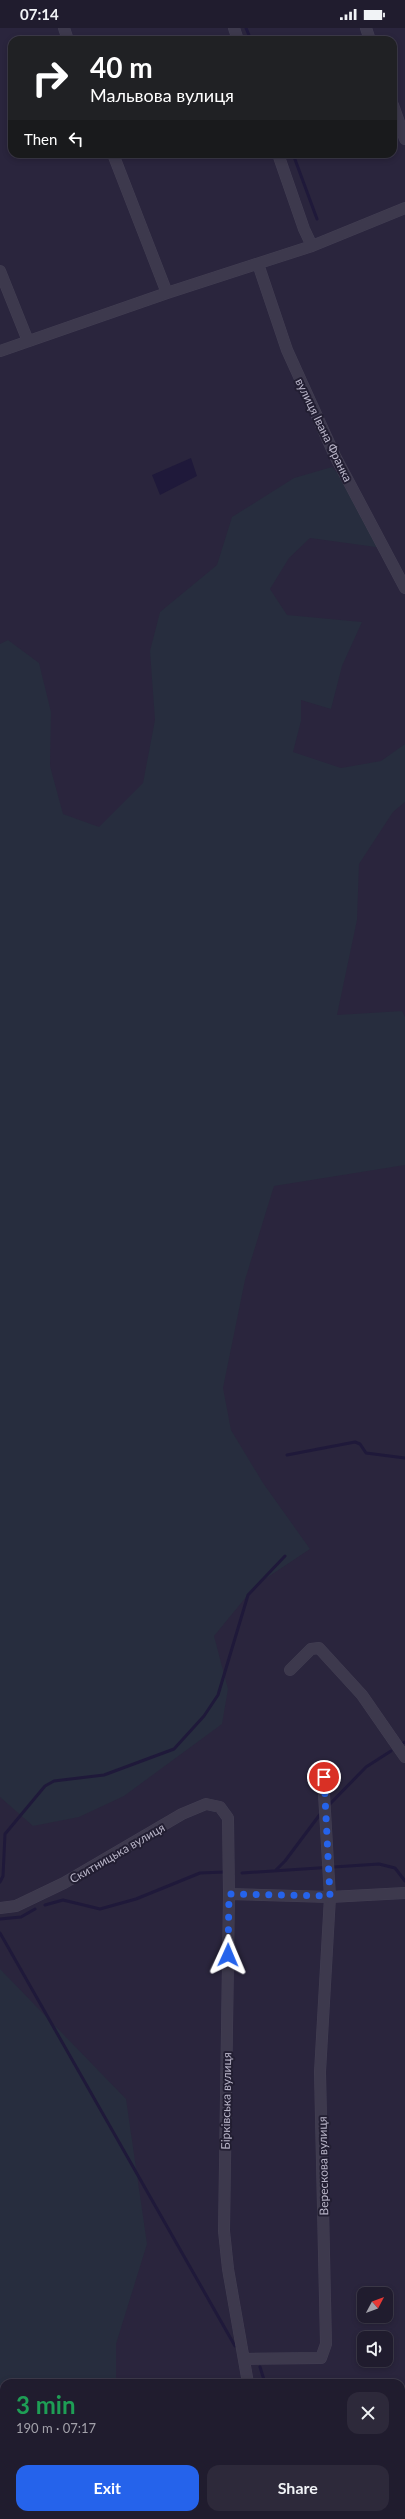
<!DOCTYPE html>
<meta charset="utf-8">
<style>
body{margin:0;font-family:Lato,sans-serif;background:#2d293a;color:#f1f3f6;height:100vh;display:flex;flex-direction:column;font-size:15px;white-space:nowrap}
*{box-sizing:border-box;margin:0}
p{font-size:13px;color:#a2a1aa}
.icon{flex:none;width:22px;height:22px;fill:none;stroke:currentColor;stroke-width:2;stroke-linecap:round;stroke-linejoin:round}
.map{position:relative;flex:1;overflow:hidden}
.side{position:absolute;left:0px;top:2351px;width:405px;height:140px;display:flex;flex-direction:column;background:#201c2e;border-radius:12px 12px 0 0;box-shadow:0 2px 6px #0003,0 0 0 1px #3d3a4a}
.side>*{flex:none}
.hud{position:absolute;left:8px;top:8px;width:389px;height:122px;border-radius:12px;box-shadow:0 2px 6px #0003,0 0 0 1px #3d3a4a;background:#202124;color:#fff;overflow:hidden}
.needle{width:26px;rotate:49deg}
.fabs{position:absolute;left:357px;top:2259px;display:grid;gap:8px}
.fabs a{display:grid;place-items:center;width:36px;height:36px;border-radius:8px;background:#201c2e;box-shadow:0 2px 6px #0003,0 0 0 1px #3d3a4a;font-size:20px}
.pin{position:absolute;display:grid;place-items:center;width:34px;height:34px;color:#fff;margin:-17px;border:2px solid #fff;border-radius:50%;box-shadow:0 1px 4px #0007}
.me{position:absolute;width:44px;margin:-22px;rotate:1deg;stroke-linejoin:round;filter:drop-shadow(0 0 3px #0008)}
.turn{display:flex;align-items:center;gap:14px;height:84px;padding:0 16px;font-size:18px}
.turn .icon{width:52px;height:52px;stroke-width:2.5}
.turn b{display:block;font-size:28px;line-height:34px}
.then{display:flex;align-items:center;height:38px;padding:0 16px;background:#0003;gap:8px;font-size:15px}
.round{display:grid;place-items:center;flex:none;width:42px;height:42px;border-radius:12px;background:#2d293a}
.head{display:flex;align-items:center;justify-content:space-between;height:68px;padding:0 16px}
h1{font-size:24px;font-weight:700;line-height:30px;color:#1e9e55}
.button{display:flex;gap:8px;margin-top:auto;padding:8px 16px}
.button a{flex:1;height:46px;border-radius:12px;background:#2563eb;color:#fff;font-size:16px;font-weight:700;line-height:46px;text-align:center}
.button a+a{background:#2d293a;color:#f1f3f6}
.status{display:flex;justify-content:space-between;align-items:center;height:28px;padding:0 20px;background:#201c2e;direction:ltr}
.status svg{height:11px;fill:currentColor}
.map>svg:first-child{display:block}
.green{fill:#272d3e}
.water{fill:#1f193a}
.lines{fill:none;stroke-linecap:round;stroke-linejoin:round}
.stream{stroke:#1f193a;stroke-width:3}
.street-casing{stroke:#433f53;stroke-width:12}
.street{stroke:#3d394d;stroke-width:11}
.route{stroke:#2563eb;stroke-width:7;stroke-dasharray:0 12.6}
.labels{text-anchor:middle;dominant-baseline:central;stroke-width:4;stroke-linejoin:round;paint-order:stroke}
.street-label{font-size:12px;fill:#b9b5c8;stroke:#221e32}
</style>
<div class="status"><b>07:14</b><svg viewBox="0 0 49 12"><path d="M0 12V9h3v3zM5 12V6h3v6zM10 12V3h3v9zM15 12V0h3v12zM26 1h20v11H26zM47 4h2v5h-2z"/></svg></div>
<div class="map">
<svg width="405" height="2491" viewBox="0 0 405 2491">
<rect width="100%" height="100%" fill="#2a253d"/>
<path class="green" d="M332,439l28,31 23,50 -73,-10 -21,20 -19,31 17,26 75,7 -20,44 -11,43 -30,-9v21l-8,31 48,16 40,-7 24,-17v58l-12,10 -34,52 -2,56 -20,95 65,-4 3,6v148l-131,21 -29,94 -22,108 8,42 32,53 47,66 -54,36 -42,51 14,53 -6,35 -98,72 -45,21 -46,9 -33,-29v-1153l8,-4 31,23 12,49 -1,54 13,48 36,13 44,-44 12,-63 -5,-69 10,-39 57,-47 15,-48 62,-39z
M0,1941l126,130 21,145 -31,100v39h-112v132h102l-2,4h-104z"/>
<path class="water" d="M191,430l6,18 -37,19 -8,-20z"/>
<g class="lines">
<path class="stream" d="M246,0l5,12
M293,126l24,65
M287,1427l68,-13 5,2 6,9 39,5
M403,1715l2,-1
M328,1778l38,-39 25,-16
M275,1843l10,-10 36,-48
M242,1845l137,-9 16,4 10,13
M0,1854l3,-6 2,-42 40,-48 9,-5 50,-6 70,-26 30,-33 14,-21 30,-100 37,-39
M45,1877l18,-5 37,9 36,-10 64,-26 25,-1
M0,1891l21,-2 14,-8
M0,1905l235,413
M260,2339l5,16"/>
<g class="street-casing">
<path id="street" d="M64,0l4,12
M234,0l4,12
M366,0l4,12
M393,77l12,34
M113,126l54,139
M278,126l26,75 8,17
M258,236l29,86 48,106 70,132
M0,243l28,70
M0,323l167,-58 145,-47 93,-38
M290,1642l21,-21 8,-1 43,47 43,62
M229,1866l101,3 75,-4
M0,1880l16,-2 48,-23 118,-69 24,-10 14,3 8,11 1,76 -5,337 4,38 20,114
M244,2331l77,-1 5,-14 -6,-272 10,-175 -7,-120
M401,2471l4,-3
M272,2487v4
M368,2491l6,-4"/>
</g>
<use href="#street" class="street"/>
</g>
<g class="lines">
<path class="route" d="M228,1927l1,-61 101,2 -6,-119"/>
</g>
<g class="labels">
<g class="street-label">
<text transform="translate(324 402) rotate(64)">вулиця Івана Франка</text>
<text transform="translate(117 1825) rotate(-30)">Скитницька вулиця</text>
<text transform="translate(226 2073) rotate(-89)">Бірківська вулиця</text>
<text transform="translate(323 2138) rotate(-91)">Верескова вулиця</text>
</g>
</g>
</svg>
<div class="fabs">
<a><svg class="needle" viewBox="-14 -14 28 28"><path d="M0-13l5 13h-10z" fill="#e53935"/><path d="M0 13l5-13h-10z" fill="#a2a1aa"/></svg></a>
<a><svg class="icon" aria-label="sound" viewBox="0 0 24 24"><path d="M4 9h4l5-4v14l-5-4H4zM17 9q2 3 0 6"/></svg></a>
</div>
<div class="pin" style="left:324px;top:1749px;background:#d93025"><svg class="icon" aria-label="arrive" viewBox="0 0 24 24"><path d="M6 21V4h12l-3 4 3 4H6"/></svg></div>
<svg class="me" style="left:228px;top:1927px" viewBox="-20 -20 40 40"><path d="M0-17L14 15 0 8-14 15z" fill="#2563eb" stroke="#fff" stroke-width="4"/></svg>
<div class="hud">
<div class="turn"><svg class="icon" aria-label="right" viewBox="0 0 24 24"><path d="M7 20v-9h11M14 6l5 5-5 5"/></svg><div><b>40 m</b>Мальвова вулиця</div></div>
<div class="then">Then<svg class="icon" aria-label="left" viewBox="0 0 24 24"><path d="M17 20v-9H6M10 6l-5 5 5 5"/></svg></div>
</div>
<section class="side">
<div class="head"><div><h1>3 min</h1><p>190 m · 07:17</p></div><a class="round"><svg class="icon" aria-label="close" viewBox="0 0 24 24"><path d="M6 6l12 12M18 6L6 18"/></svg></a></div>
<div class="button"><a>Exit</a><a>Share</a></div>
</section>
</div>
